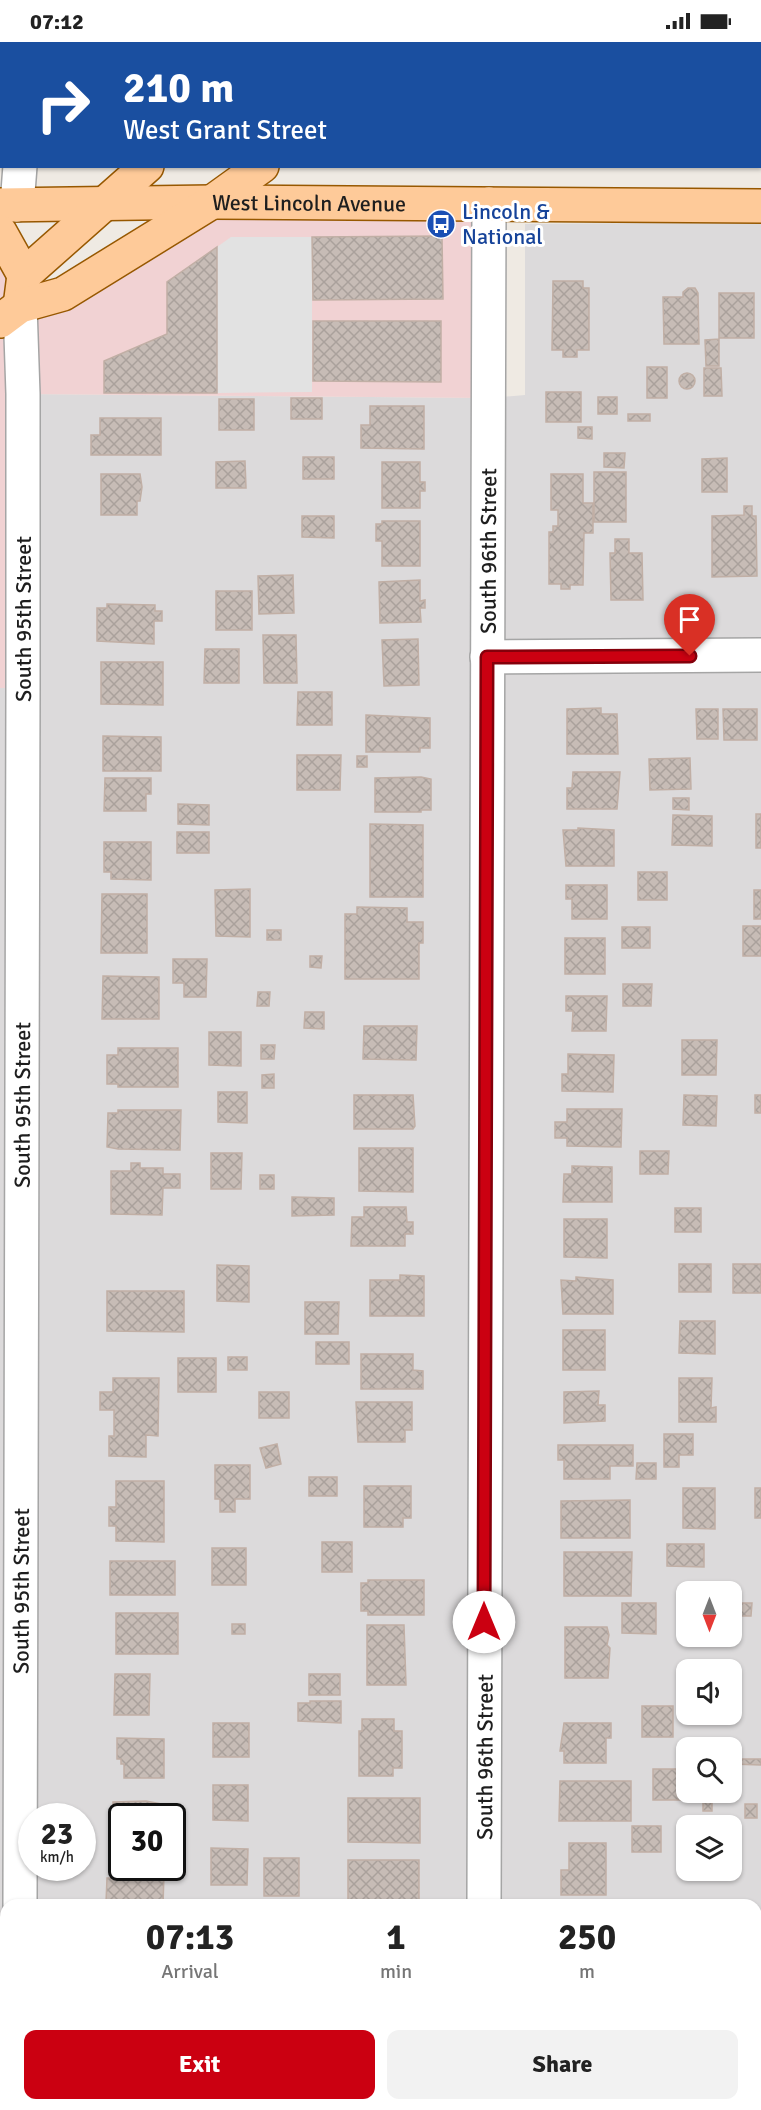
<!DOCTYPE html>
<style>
body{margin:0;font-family:Signika,sans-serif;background:#f2f2f2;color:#222;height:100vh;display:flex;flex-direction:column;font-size:22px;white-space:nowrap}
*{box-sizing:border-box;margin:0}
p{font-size:20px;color:#767676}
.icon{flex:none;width:33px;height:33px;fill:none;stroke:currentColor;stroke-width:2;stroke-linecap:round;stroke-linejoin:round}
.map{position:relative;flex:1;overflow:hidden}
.side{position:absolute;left:0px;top:1857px;width:762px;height:212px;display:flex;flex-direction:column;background:#fff;border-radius:18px 18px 0 0;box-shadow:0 2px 4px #0004}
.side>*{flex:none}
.guide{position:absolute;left:0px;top:0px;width:762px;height:126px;box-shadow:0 2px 4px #0004;background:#1a4fa0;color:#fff;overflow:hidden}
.needle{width:39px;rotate:180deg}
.buttons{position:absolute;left:676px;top:1539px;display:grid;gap:12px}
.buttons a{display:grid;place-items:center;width:66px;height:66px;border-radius:12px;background:#fff;box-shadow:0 2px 4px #0004;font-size:30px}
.speed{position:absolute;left:18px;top:1761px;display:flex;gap:12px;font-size:30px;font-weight:700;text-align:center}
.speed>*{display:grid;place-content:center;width:78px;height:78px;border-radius:50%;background:#fff;box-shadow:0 2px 4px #0004;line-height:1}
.speed small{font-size:15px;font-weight:400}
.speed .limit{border:3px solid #111;border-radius:9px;background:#fff;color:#111}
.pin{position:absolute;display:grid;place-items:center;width:51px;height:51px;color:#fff;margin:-62px -26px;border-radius:50% 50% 50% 0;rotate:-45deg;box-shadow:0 0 6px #0007}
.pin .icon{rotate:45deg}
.me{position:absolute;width:66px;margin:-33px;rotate:0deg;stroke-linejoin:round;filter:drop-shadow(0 0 4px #0008)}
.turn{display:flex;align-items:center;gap:21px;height:126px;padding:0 24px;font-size:27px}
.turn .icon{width:78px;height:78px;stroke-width:2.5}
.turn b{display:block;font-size:42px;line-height:51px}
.eta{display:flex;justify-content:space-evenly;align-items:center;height:102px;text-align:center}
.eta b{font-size:36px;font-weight:700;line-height:42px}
.action{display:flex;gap:12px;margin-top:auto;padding:12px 24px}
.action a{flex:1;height:69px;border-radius:12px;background:#cb0011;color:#fff;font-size:24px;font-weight:700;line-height:69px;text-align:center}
.action a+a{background:#f2f2f2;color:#222}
.status{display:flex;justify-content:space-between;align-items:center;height:42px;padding:0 30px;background:#fff;direction:ltr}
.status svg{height:16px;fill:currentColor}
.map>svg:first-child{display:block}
.residential{fill:#dcdadb;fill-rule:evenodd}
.commercial{fill:#f1d2d3}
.parking{fill:#e2e2e2}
.building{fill:url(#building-cross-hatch);stroke:#c1afa5;stroke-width:1.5}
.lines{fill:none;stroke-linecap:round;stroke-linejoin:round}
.minor-casing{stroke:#a5a5a5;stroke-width:36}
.major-casing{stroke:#975800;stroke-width:36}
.minor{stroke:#fff;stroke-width:33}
.major{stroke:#feca99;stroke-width:33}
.route-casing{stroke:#84000b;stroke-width:15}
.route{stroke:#cb0011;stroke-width:10}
.labels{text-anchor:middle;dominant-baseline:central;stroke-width:6;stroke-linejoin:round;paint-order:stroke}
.street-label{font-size:22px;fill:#1e1e1e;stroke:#fff}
.transit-label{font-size:22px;fill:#164399;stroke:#fff;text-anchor:start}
</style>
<div class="status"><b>07:12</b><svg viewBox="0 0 49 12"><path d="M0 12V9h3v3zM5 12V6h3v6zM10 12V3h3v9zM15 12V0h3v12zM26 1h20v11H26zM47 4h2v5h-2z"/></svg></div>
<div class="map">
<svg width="761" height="2068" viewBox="0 0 761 2068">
<defs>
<pattern id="building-cross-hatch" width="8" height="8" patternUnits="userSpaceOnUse" patternTransform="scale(1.5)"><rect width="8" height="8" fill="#c7bcb6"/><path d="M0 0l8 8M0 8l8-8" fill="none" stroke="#aaa19c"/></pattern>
</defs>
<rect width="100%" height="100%" fill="#efeae3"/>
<path class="residential" d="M761,180v1888h-761v-1422h23v-294l465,4 37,-3v-171zM687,1550h45v44h-45zM687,1628h45v44h-45zM687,1706h45v44h-45zM32,1774h50v52h-50zM122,1774h50v52h-50zM687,1784h45v44h-45zM6,1863h750v199h-750z"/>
<path class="commercial" d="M0,0h300l-298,2 -2,105z
M212,160l277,2 -1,194 -465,-4v294h-23v-451l20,69z"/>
<path class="parking" d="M231,195h81v155l-95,1v-146z"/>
<path class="building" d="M442,194l1,63 -130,1 -1,-63z
M217,205v146h-113v-32l63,-27v-52z
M553,239h30v7h6v62h-12v7h-14v-7h-11z
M688,246h7l3,5 1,51h-35l-1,-47h20v-5z
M719,251h35v45h-35z
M313,279h128v61l-128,-1z
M719,297v27h-13l-1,-26z
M647,325h20v31h-20z
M704,326h17l1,28h-18z
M679 339a8 8 0 1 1 16 0a8 8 0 1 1-16 0Z
M546,350h35v30h-35z
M598,355h19v17h-19z
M291,356h31v21h-31z
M219,357h35v31h-35z
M370,364h54v43l-63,-1v-23h9z
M628,372h22v7h-22z
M100,376h61v37h-70v-20h9z
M578,385h14v12l-14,-1z
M604,411h21l-1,15 -20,-1z
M303,415h31v22h-31z
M727,416v34h-25v-33z
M245,419l1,27h-30v-26z
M382,420h38v20h5v9h-5v17h-38z
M594,430h32v50h-32z
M101,432h39l2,13 -2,14h-3v14h-36z
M551,432h32v29h10v30h-9l-1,52h-13v4h-9v-5h-12v-52h4v-6h5v-16h-7z
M744,464h8v10h4l1,60 -45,1v-61l32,-1z
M302,474h32v22l-32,-1z
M382,479h38v45h-38v-25h-6v-17h6z
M615,497h14v14h13l1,47h-32l-1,-47h5z
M293,533l1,38 -35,1 -1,-38z
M420,538v21l5,-1v8h-5l1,14 -41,1 -1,-41z
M216,549h36v39h-36z
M107,562l48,1v6h7v10h-8v23l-57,-3v-33h10z
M263,593h33l1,48h-33z
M418,597l1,46 -35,1 -2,-46z
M205,607h34v34h-35z
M101,620h62v43l-62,-1z
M298,650h34v33h-35z
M601,666v6h16l1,40h-51v-45z
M696,667h22v30h-21z
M723,667h34v31h-33z
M366,673l64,3v30h-10v4h-54z
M103,694l58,1v34h-58z
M297,713h44l-1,35h-43z
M357,714h10v11h-10z
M690,716l1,31 -41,1 -1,-31z
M573,730h47l-3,37h-50v-21h5z
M421,735l10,2v31h-10v2h-46v-34z
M105,736h46v16h-5v17h-42z
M673,756h16v12l-16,-1z
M178,762l31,1v20l-31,-1z
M756,772h5v34h-5z
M673,773l39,1v30l-40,-1z
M370,782l53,1v72h-53z
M578,786l36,2v36h-48l-3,-36h15z
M177,790h32v21h-32z
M104,800h47v38l-40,-1v-7h-7z
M638,830h29v28h-29z
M566,843h41v34h-35v-20h-6z
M250,847v48l-34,-1 -1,-46z
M754,848h7v29h-7z
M102,852h45v59h-46z
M357,865l50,1v14h16v21h-4v36h-74v-65h12z
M743,884h18v30h-18z
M622,885h28v21h-28z
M267,888h14v10h-14z
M565,896h40v36h-40z
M310,914h12l-1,12 -11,-1z
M173,917h34l-1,38h-22v-14h-11z
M103,934l56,1v42h-57z
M623,942h29l-1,22h-28z
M258,950h12l-1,14h-12z
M566,954h41l-1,35h-34l1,-20h-7z
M305,970h19v17l-20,-1z
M364,984h53l-1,34 -53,-1z
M209,990h32v34l-32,-1z
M682,998h35l-1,35h-34z
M261,1003h14l-1,14h-13z
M118,1006h60v39h-60v-3h-11v-29h11z
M568,1012l46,1 -1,37 -51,-1v-17h6z
M274,1032v14h-12v-13z
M218,1050h29v31l-29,-1z
M354,1053h59l2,31 -2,3h-59z
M684,1053l33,1 -1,30 -33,-1z
M755,1053h6v18h-6z
M567,1067h55l-1,38 -54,-1v-8h-12v-16h12z
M118,1068h63l-1,40 -62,-1 -11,-2 1,-34h10z
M359,1106h54v44l-54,-1z
M640,1109h29l-1,23h-28z
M211,1111h31l-1,36h-30z
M131,1121h9v5h23v6h17v14h-17l-1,27 -51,-1v-43h20z
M572,1124l40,1v35h-49l1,-28h8z
M260,1133h14v14h-14z
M292,1155l42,1v17l-42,1z
M364,1165h42l1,15h6v12h-8v12h-54l1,-29h12z
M675,1166h26v24h-26z
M564,1177h43v39l-43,-1z
M679,1222h32v28h-32z
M733,1222h28v29h-28z
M217,1223l32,1v36l-32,-1z
M400,1233l24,1v40h-54v-36h30z
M576,1235l37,3v34h-50l-2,-34 15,1z
M107,1249h77v41l-77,-1z
M305,1260h34l-1,32h-33z
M680,1279h35v33l-36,-1z
M563,1288h42v40h-42z
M316,1300h33v22h-33z
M361,1312h52v16l10,1v18h-62z
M228,1315h19v13h-19z
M178,1316h38v34h-38z
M113,1336h46l-1,58 -12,-1v22l-37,-1v-20h5v-26h-14v-18h13z
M679,1336h33l-1,30 5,-1v15h-37z
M599,1349l-1,14h7v16l-41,2v-31z
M259,1350h30v26h-30z
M356,1360h56v28h-7v12h-47z
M664,1392h29v21h-14v12h-15z
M277,1402l4,20 -15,4 -6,-20z
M558,1403h75v21h-23v13h-46v-19h-6z
M637,1421h19v16h-20z
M215,1423h35v34h-15v13h-15v-13h-5z
M309,1435h28v19h-28z
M116,1439h48v61l-48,-1v-15h-7v-19h7z
M364,1444h47v32h-8v9h-39z
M683,1446h32v41l-32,-1z
M755,1446h6v30h-6z
M630,1458v38h-69v-37z
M322,1500h30v30h-30z
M667,1502h37v23l-37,-1z
M212,1506h34v37h-34z
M564,1510h68l-1,44h-67z
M110,1519h65v34h-65z
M368,1538h56v35h-56v-4h-7v-28h7z
M622,1561h34v31l-34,-1z
M737,1561h15l-1,13h-14z
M116,1571h62v41h-62z
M232,1582h13v10h-13z
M367,1583h37l2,60h-39z
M565,1585h42l2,8 -2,10 3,3 -2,30h-43z
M115,1632h35l-1,41h-35z
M309,1632h31v21h-31z
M310,1659h31v22l-43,-2v-18h12z
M642,1664h31v31h-31z
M362,1677h32v12h8v37h-9v8h-34v-45h3z
M213,1681h36v34h-36z
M564,1681h47v15h-5v25h-42v-12h-4z
M117,1696l47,1v39h-40v-14h-3v-5h-4z
M732,1717h29v6l-29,-1z
M653,1727h34l1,31h-35z
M560,1739h71v40h-72z
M213,1743h35v36l-35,-1z
M348,1756h72v45l-72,-1z
M712,1758v11h-9v-10z
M146,1759l26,5v10h-50v29h-9v-43z
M745,1762h12v14h-12z
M632,1784h29v26h-29z
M569,1801h37v52h-45v-25h8z
M211,1806l37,1 -1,36h-36z
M264,1816h35v38h-35z
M348,1818h71v45h-71z
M114,1830l50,1 -1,32 -57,-2 1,-25h7z
M109,2062h43v6h-43z
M270,2062h42v6h-42z
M342,2062h70v6h-70z
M560,2062h67v6h-67z
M676,2062h37v6h-37z
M722,2062h31v6h-31z"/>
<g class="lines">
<g class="minor-casing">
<g id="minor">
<path d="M99,0l8,2"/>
<path d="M563,0v2"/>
<path d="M23,2v-2"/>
<path d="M184,2l2,-2"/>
<path d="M17,163l3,-39"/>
<path d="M487,615l274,-2"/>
<path id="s1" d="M20,1863l3,-1217v-294l-3,-88"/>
<path id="s2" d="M484,1863l5,-1701"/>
<path d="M0,1981l6,-5"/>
<path d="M756,1989h5"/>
<path d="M0,2012l6,5"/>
<path d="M19,2068v-6"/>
<path d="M482,2068v-6"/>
</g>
</g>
<g class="major-casing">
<g id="major">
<path d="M299,2l1,-2"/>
<path d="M423,2l2,-2"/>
<path d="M760,98h1"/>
<path d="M0,107h2"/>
<path id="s3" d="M0,163l212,-3 549,4"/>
<path d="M0,190l24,43"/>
<path d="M20,264l4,-31 123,-109"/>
<path d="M0,279l20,-15 43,-12 149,-92 50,-36"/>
</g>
</g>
<use href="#minor" class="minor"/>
<use href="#major" class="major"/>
</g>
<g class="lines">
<g class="route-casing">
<path id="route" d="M484,1580l3,-965 203,-1"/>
</g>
<use href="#route" class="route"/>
</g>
<defs>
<g id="bus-disc" transform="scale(1.5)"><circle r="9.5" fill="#1a4fb4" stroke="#fff"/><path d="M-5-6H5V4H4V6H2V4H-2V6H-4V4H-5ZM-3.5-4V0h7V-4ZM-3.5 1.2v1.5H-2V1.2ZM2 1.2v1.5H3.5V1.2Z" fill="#fff"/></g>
</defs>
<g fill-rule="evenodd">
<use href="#bus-disc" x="441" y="182"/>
</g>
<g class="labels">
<g class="street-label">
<text stroke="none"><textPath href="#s3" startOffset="309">West Lincoln Avenue</textPath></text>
<text stroke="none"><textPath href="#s2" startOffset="1354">South 96th Street</textPath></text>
<text stroke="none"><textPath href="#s1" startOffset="1286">South 95th Street</textPath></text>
<text stroke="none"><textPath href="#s1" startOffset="800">South 95th Street</textPath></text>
<text stroke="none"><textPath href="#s1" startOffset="314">South 95th Street</textPath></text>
<text stroke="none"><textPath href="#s2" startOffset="148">South 96th Street</textPath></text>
</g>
<g class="transit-label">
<text x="462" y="169">Lincoln &amp;<tspan x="462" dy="25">National</tspan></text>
</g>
</g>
</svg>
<div class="buttons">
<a><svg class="needle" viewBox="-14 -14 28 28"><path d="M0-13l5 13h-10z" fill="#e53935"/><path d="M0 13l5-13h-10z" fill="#767676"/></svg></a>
<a><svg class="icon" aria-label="sound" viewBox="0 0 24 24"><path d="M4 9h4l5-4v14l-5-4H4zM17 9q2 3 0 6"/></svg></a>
<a><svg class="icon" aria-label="search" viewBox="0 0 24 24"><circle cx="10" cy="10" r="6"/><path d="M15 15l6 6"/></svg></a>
<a><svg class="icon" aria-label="layers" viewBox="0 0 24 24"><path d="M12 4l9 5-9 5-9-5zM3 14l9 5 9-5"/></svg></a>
</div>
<div class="speed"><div>23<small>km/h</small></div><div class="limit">30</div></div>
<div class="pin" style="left:690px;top:614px;background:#d93025"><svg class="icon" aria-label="arrive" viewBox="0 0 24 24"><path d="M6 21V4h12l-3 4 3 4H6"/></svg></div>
<svg class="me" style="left:484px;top:1580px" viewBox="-20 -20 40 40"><circle r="19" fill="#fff"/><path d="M0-13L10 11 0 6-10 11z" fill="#cb0011"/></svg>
<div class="guide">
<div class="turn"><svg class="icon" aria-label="right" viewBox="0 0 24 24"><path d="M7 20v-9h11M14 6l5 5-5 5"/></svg><div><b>210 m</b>West Grant Street</div></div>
</div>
<section class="side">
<div class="eta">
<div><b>07:13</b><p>Arrival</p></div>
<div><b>1</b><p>min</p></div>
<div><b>250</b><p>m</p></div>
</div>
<div class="action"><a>Exit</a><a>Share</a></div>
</section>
</div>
